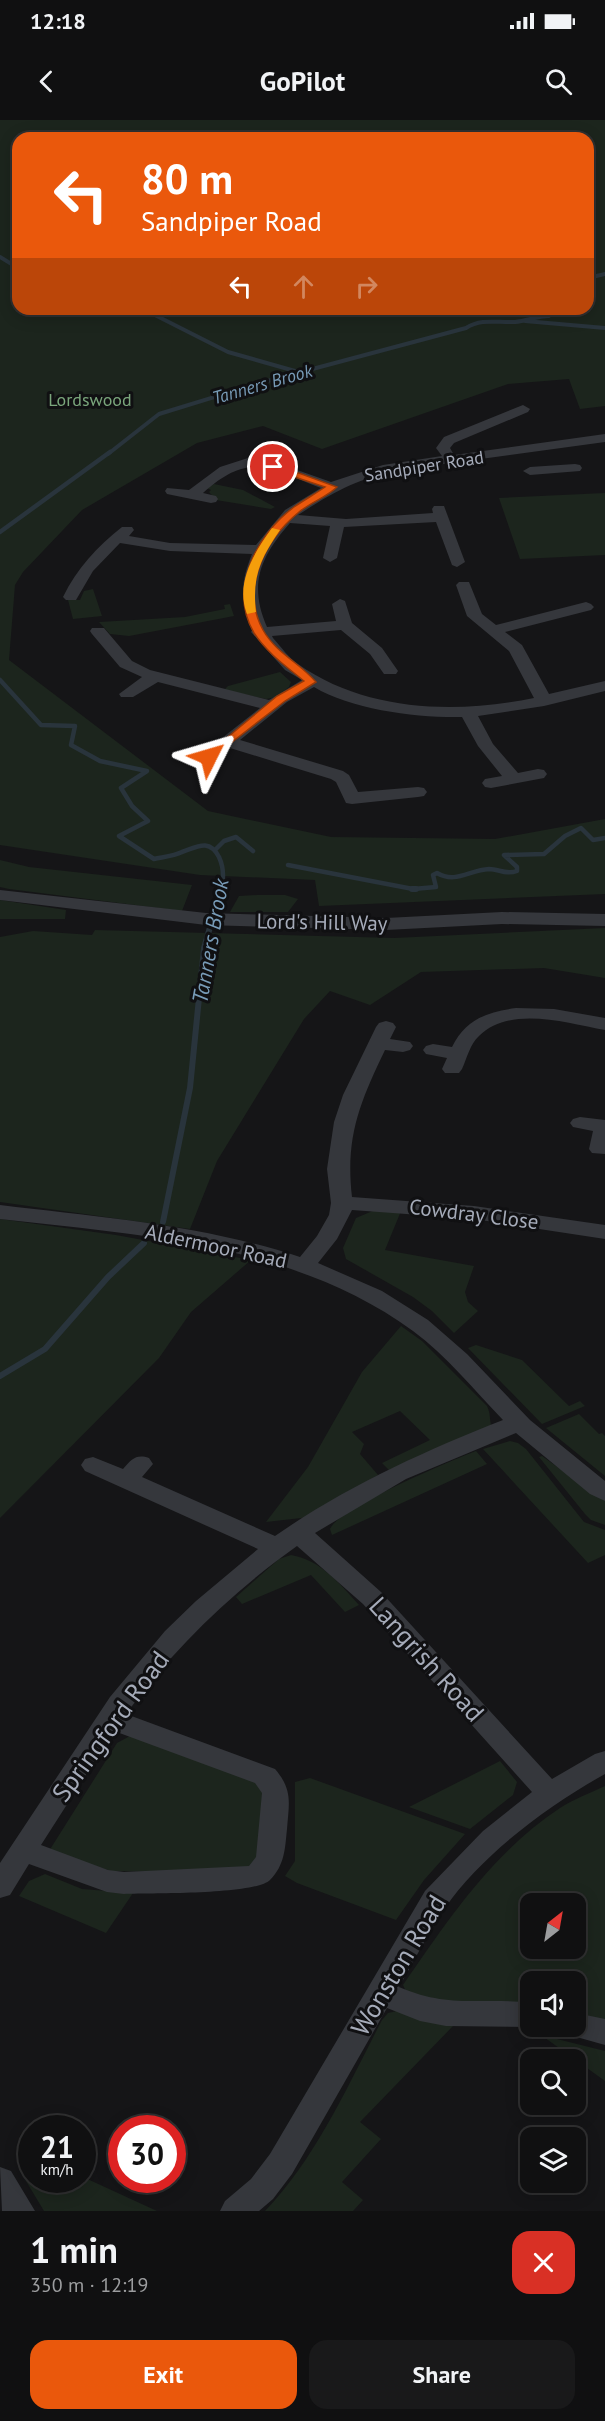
<!DOCTYPE html>
<meta charset="utf-8">
<style>
body{margin:0;font-family:"PT Sans",sans-serif;background:#19191a;color:#f1f3f6;height:100vh;display:flex;flex-direction:column;font-size:22px;white-space:nowrap}
*{box-sizing:border-box;margin:0}
p{font-size:20px;color:#9c9d9f}
.icon{flex:none;width:33px;height:33px;fill:none;stroke:currentColor;stroke-width:2;stroke-linecap:round;stroke-linejoin:round}
.map{position:relative;height:2091px;overflow:hidden}
.panel{display:flex;flex-direction:column;background:#101011;flex:1}
.panel>*{flex:none}
.guide{position:absolute;left:12px;top:12px;width:582px;height:183px;border-radius:18px;box-shadow:0 3px 15px #0003,0 0 0 2px #303031;background:#ea580c;color:#fff;overflow:hidden}
.needle{width:39px;rotate:31deg}
.controls{position:absolute;left:520px;top:1773px;display:grid;gap:12px}
.controls a{display:grid;place-items:center;width:66px;height:66px;border-radius:12px;background:#101011;box-shadow:0 3px 15px #0003,0 0 0 2px #303031;font-size:30px}
.speed{position:absolute;left:18px;top:1995px;display:flex;gap:12px;font-size:30px;font-weight:700;text-align:center}
.speed>*{display:grid;place-content:center;width:78px;height:78px;border-radius:50%;background:#101011;box-shadow:0 3px 15px #0003,0 0 0 2px #303031;line-height:1}
.speed small{font-size:15px;font-weight:400}
.speed .limit{border:9px solid #d22;background:#fff;color:#111}
.pin{position:absolute;display:grid;place-items:center;width:51px;height:51px;color:#fff;margin:-26px;border:3px solid #fff;border-radius:50%;box-shadow:0 2px 6px #0007}
.me{position:absolute;width:66px;margin:-33px;rotate:50deg;stroke-linejoin:round;filter:drop-shadow(0 0 4px #0008)}
.turn{display:flex;align-items:center;gap:21px;height:126px;padding:0 30px;font-size:27px}
.turn .icon{width:78px;height:78px;stroke-width:2.5}
.turn b{display:block;font-size:42px;line-height:51px}
.lanes{display:flex;align-items:center;height:57px;padding:0 30px;background:#0003;justify-content:center;gap:30px;direction:ltr}
.lanes .off{opacity:.35}
.round{display:grid;place-items:center;flex:none;width:63px;height:63px;border-radius:18px;background:#19191a}
.headline{display:flex;align-items:center;justify-content:space-between;height:102px;padding:0 30px}
h1{font-size:36px;font-weight:600;line-height:45px}
.cta{display:flex;gap:12px;margin-top:auto;padding:12px 30px}
.cta a{flex:1;height:69px;border-radius:18px;background:#ea580c;color:#fff;font-size:24px;font-weight:600;line-height:69px;text-align:center}
.cta a+a{background:#19191a;color:#f1f3f6}
.status{display:flex;justify-content:space-between;align-items:center;height:42px;padding:0 30px;background:#101011;direction:ltr}
.status svg{height:16px;fill:currentColor}
header{display:flex;justify-content:space-between;align-items:center;height:78px;padding:0 30px;background:#101011;font-size:27px;font-weight:600}
.map>svg:first-child{display:block}
.green{fill:#1c251d;fill-rule:evenodd}
.lines{fill:none;stroke-linecap:round;stroke-linejoin:round}
.stream-far2{stroke:#29343c;stroke-width:4}
.stream-far1{stroke:#29343c;stroke-width:4.5}
.stream{stroke:#29343c;stroke-width:6}
.minor{fill:#35373c;fill-rule:evenodd}
.route{fill:#ea580c;stroke:#983908;stroke-width:1.5}
.slow{fill:#f59e0b}
.labels{text-anchor:middle;dominant-baseline:central;stroke-width:6;stroke-linejoin:round;paint-order:stroke}
.far-water-label{font-size:18px;font-style:italic;fill:#789bb7;stroke:#101012}
.far-park-label{font-size:18px;fill:#7aa67c;stroke:#101012}
.far-street-label{font-size:18px;fill:#a5abb9;stroke:#101012}
.street-label{font-size:21px;fill:#a5abb9;stroke:#101012}
.water-label{font-size:22px;font-style:italic;fill:#789bb7;stroke:#101012}
.near-street-label{font-size:26px;fill:#a5abb9;stroke:#101012}
</style>
<div class="status"><b>12:18</b><svg viewBox="0 0 49 12"><path d="M0 12V9h3v3zM5 12V6h3v6zM10 12V3h3v9zM15 12V0h3v12zM26 1h20v11H26zM47 4h2v5h-2z"/></svg></div>
<header><svg class="icon" aria-label="back" viewBox="0 0 24 24"><path d="M15 5l-7 7 7 7"/></svg>GoPilot<svg class="icon" aria-label="search" viewBox="0 0 24 24"><circle cx="10" cy="10" r="6"/><path d="M15 15l6 6"/></svg></header>
<div class="map">
<svg width="605" height="2091" viewBox="0 0 605 2091">
<rect width="100%" height="100%" fill="#151517"/>
<path class="green" d="M0,0h605v286l-25,3 -11,-30 -61,5 -186,65 -59,-23 -66,17 -115,67 -59,62 -8,13 -6,75 199,151 123,26 164,2 110,-20v75l-286,12 -4,-26 -115,-5 -200,-30zM18,18h570v171h-570z
M214,364l29,6 32,17 -4,2 -55,-9 -7,-8 2,-2 -4,-2z
M605,373v62l-85,4 -21,-61z
M93,469l9,27 -29,3 -5,-19h12l4,-9z
M230,484l4,12 -105,20 -19,-2 -11,-12 86,-5 40,-8 -1,-4z
M280,552l11,10 -2,5 -13,10 -10,2 -42,-9 4,-4z
M0,740l29,7 163,18 -10,26 -173,-22 -9,-2z
M257,775h28l13,4 -10,13h-58l9,-16z
M0,780l66,10 -1,9h-65z
M605,808v50l-61,-10 -123,4 -51,33 -40,-14 -26,28 -87,142 -27,68 -190,-27v-265l33,-6 59,4 3,-5 299,8z
M375,1090l26,1 -16,39 89,16 -9,26 3,10 10,9 -24,22 -22,-22 -19,-14 -67,-38 -3,-11 13,-30z
M0,1099l116,16 135,25 -60,52 -32,46 -159,160z
M401,1206l21,15 65,65c4,8 2,14 5,22l-103,42 -7,-7 48,-23 -30,-29 -48,21 12,12 -4,10 18,21 -68,42 -44,5 42,-55 54,-95z
M476,1225l46,15 47,46 11,-5 5,5 -43,18 -74,-76z
M579,1294l20,20 3,-1 3,3v40l-59,-48z
M510,1321l8,2 8,6 58,73 21,8v25l-17,8 -105,-114z
M476,1331l11,13 -155,71 -2,-6c10,-22 120,-68 146,-78z
M542,1336l63,45v24l-14,-5 -6,-6 -46,-57z
M291,1435c30,5 49,29 68,50l-14,7 -34,-37 -69,29 -6,-7 43,-38z
M130,1616l121,40 14,14 -3,65 -15,14 -18,4 -118,-2 -62,-20 68,-108z
M500,1641l17,21 -4,13 -43,34 -61,-22z
M310,1658l155,56 -41,46 -28,40 -99,-37 -12,-7 10,-15v-79z
M605,1666v238l-29,-8v-34h-45v25h-64l-59,-11 -5,-11c45,-65 89,-132 157,-177 14,-9 30,-15 45,-22zM531,1784h45v44h-45z
M45,1754l37,15 51,4 -27,40 -87,-37 10,-15z
M397,1891l56,15 -93,96 21,17 -39,43 21,18 -10,11h-88c51,-53 83,-126 117,-191l6,-7z
M541,1915l64,16v30z
M31,2045l1,15h50l1,-3 74,34h-113l-24,-40z"/>
<g class="lines">
<path class="stream-far2" d="M0,137l18,11
M588,158l17,-4
M143,189l85,43 74,21
M525,201l80,7
M108,334l51,-40 101,-31 206,-55c16,-10 31,-5 49,-6 12,-1 22,-6 34,-6l6,-7"/>
<path class="stream-far1" d="M0,412l110,-80
M0,560l41,45 34,1 -4,19 29,16 47,10 -26,17 11,18 16,15 -29,15 35,23c9,-2 20,-3 28,-7 15,-5 27,-14 37,5 5,11 5,22 2,33
M215,730l9,-9 12,-4 17,14
M288,745l125,24 23,-2 -3,-12 4,-2c19,11 32,-3 52,-4 10,0 17,6 28,2v-4l-13,-12 40,-1 21,-18 16,-8 12,12 12,-2"/>
<path class="stream" d="M412,769h4
M163,1102l27,-134 14,-140 17,-59
M0,1256l45,-27 63,-72 36,-34"/>
<path class="minor" d="M523,285l7,4 -2,3 -74,31 -4,5 4,7 151,-21v8l-205,28c-43,9 -65,21 -102,45l48,4 87,-6 -1,-4 2,-3h10l21,56 -8,5 -5,-2 -16,-43 -92,5 -7,31 -7,4 -7,-4 7,-32 -40,-3c-29,33 -42,61 -23,104l69,-6 -4,-17 8,-5 5,2 7,22 30,25 16,23 -2,3h-12l-14,-20 -29,-24 -69,6 1,2c8,9 16,20 25,26 68,48 158,50 236,34l-25,-47 -42,-35 -11,-31 3,-3h10l13,32 14,11 90,-23 5,2 3,3 -3,3 -86,22 17,13 27,49 56,-13v10l-61,15 -66,10 15,28 25,29 20,-4 6,1 3,4 -3,4 -53,10 -6,-1 -3,-4 3,-4 17,-3 -24,-30 -16,-29c-44,1 -110,-7 -148,-30l-27,15 -47,38 103,31 6,4 9,17 60,-5 6,1 3,4 -3,4 -6,1 -66,7 -6,-1 -10,-21 -5,-3 -101,-31 -15,13h-12l-2,-4 2,-4 57,-45 -102,-26 -25,15h-12l-2,-3 23,-17 -22,-10 -28,-33 -2,-3 2,-3h12l28,33 18,9 119,30 33,-20 -17,-10 -34,-38 2,-3c-13,-30 -13,-45 -1,-75l-82,-3 -50,-8 -27,28 -17,29h-10l-3,-3c14,-29 34,-50 59,-70h10l2,3 -5,6 41,7 86,2 29,-35 36,-22c-53,-20 -71,-37 -118,5l13,3 2,3 -2,3 -5,1 -44,-9 -2,-3 2,-3 22,2 31,-23 28,-9 35,7 48,17 52,-17 59,-9 -6,-8 8,-11z
M575,344l5,1 2,3 -2,3 -50,4 -7,-4 7,-4z
M0,770l206,23 180,5 116,-6 103,2v12l-103,-2 -116,6 -180,-5 -206,-25z
M516,888l38,1 51,9v12c-38,-7 -95,-25 -126,6 -9,8 -12,22 -17,33l-3,4h-14l-3,-4 5,-11 -21,-4 -3,-4 3,-4 7,-2 19,3c14,-28 35,-35 64,-39z
M386,901l7,2 3,4 -6,12 20,3 3,4 -3,4 -7,2 -18,-2c-25,52 -40,87 -33,147l122,9 131,19v14l-131,-20 -122,-9 -15,29 -19,24 64,28 46,29 39,34 63,66 75,61v20l-15,-7 -74,-61 -110,46 -91,54 66,59 171,187 43,-25 10,-3v23c-56,31 -124,81 -160,134 -17,25 -31,53 -46,79 51,22 81,10 132,16v23h3l-3,1 -85,-1 -26,-5 -33,-13 -95,166 -19,25 -14,12h-39l5,-10 26,-22 19,-25 155,-263 58,-60 49,-39 -169,-188 -66,-58c-65,46 -124,103 -171,168l149,55c18,21 14,34 12,60 -2,19 -2,36 -17,51 -15,15 -120,13 -146,14l-17,-2 -78,-28 -19,31 -10,3v-35l110,-166 55,-66 31,-30 62,-52 -173,-78 -4,-6 4,-6 8,-2 30,12c9,-10 13,-15 26,-11l4,6 -11,13 133,59c72,-50 147,-84 228,-116 -29,-30 -56,-64 -90,-89 -119,-87 -272,-96 -413,-112v-14c100,12 203,20 300,52l17,-21 12,-21 2,-12 -4,-34 7,-47 9,-27 33,-68 3,-4zM114,1611l141,52 7,10 -6,64 -7,9 -125,6 -16,-2 -67,-25z
M580,997l25,3v34l-13,-1 -3,-4 4,-18 -20,-4 -3,-4 3,-4z
M576,1893l29,6v26l-39,-11 -4,-8h14z
M0,2047l11,4 24,40h-33z"/>
</g>
<path class="route" d="M270,345h7l60,22c-10,10 -26,15 -38,25 -34,28 -59,76 -36,118 13,23 37,33 53,52l-31,19 -76,59 -3,-1v-4l71,-59 27,-15c-17,-14 -37,-28 -50,-48 -26,-44 3,-99 40,-126 10,-7 21,-13 31,-20l-55,-18z"/>
<path class="slow" d="M272,408l8,2c-20,29 -28,47 -24,82l-9,2c-12,-31 7,-61 25,-86z"/>
<g class="labels">
<g class="far-water-label">
<text transform="translate(262 264) rotate(-16)">Tanners Brook</text>
</g>
<g class="far-park-label">
<text x="90" y="279">Lordswood</text>
</g>
<g class="far-street-label">
<text transform="translate(424 346) rotate(-9)">Sandpiper Road</text>
</g>
<g class="street-label">
<text transform="translate(322 802) rotate(1)">Lord's Hill Way</text>
<text transform="translate(474 1094) rotate(7)">Cowdray Close</text>
<text transform="translate(216 1126) rotate(12)">Aldermoor Road</text>
</g>
<g class="water-label">
<text transform="translate(210 821) rotate(-80)">Tanners Brook</text>
</g>
<g class="near-street-label">
<text transform="translate(427 1539) rotate(48)">Langrish Road</text>
<text transform="translate(110 1606) rotate(-54)">Springford Road</text>
<text transform="translate(398 1845) rotate(-59)">Wonston Road</text>
</g>
</g>
</svg>
<div class="controls">
<a><svg class="needle" viewBox="-14 -14 28 28"><path d="M0-13l5 13h-10z" fill="#e53935"/><path d="M0 13l5-13h-10z" fill="#9c9d9f"/></svg></a>
<a><svg class="icon" aria-label="sound" viewBox="0 0 24 24"><path d="M4 9h4l5-4v14l-5-4H4zM17 9q2 3 0 6"/></svg></a>
<a><svg class="icon" aria-label="search" viewBox="0 0 24 24"><circle cx="10" cy="10" r="6"/><path d="M15 15l6 6"/></svg></a>
<a><svg class="icon" aria-label="layers" viewBox="0 0 24 24"><path d="M12 4l9 5-9 5-9-5zM3 14l9 5 9-5"/></svg></a>
</div>
<div class="speed"><div>21<small>km/h</small></div><div class="limit">30</div></div>
<div class="pin" style="left:273px;top:347px;background:#d93025"><svg class="icon" aria-label="arrive" viewBox="0 0 24 24"><path d="M6 21V4h12l-3 4 3 4H6"/></svg></div>
<svg class="me" style="left:209px;top:637px" viewBox="-20 -20 40 40"><path d="M0-17L14 15 0 8-14 15z" fill="#ea580c" stroke="#fff" stroke-width="4"/></svg>
<div class="guide">
<div class="turn"><svg class="icon" aria-label="left" viewBox="0 0 24 24"><path d="M17 20v-9H6M10 6l-5 5 5 5"/></svg><div><b>80 m</b>Sandpiper Road</div></div>
<div class="lanes"><svg class="icon" aria-label="left" viewBox="0 0 24 24"><path d="M17 20v-9H6M10 6l-5 5 5 5"/></svg><svg class="icon off" aria-label="ahead" viewBox="0 0 24 24"><path d="M12 20V5M6 11l6-6 6 6"/></svg><svg class="icon off" aria-label="right" viewBox="0 0 24 24"><path d="M7 20v-9h11M14 6l5 5-5 5"/></svg></div>
</div>
</div>
<section class="panel">
<div class="headline"><div><h1>1 min</h1><p>350 m · 12:19</p></div><a class="round" style="background:#d93025;color:#fff"><svg class="icon" aria-label="close" viewBox="0 0 24 24"><path d="M6 6l12 12M18 6L6 18"/></svg></a></div>
<div class="cta"><a>Exit</a><a>Share</a></div>
</section>
